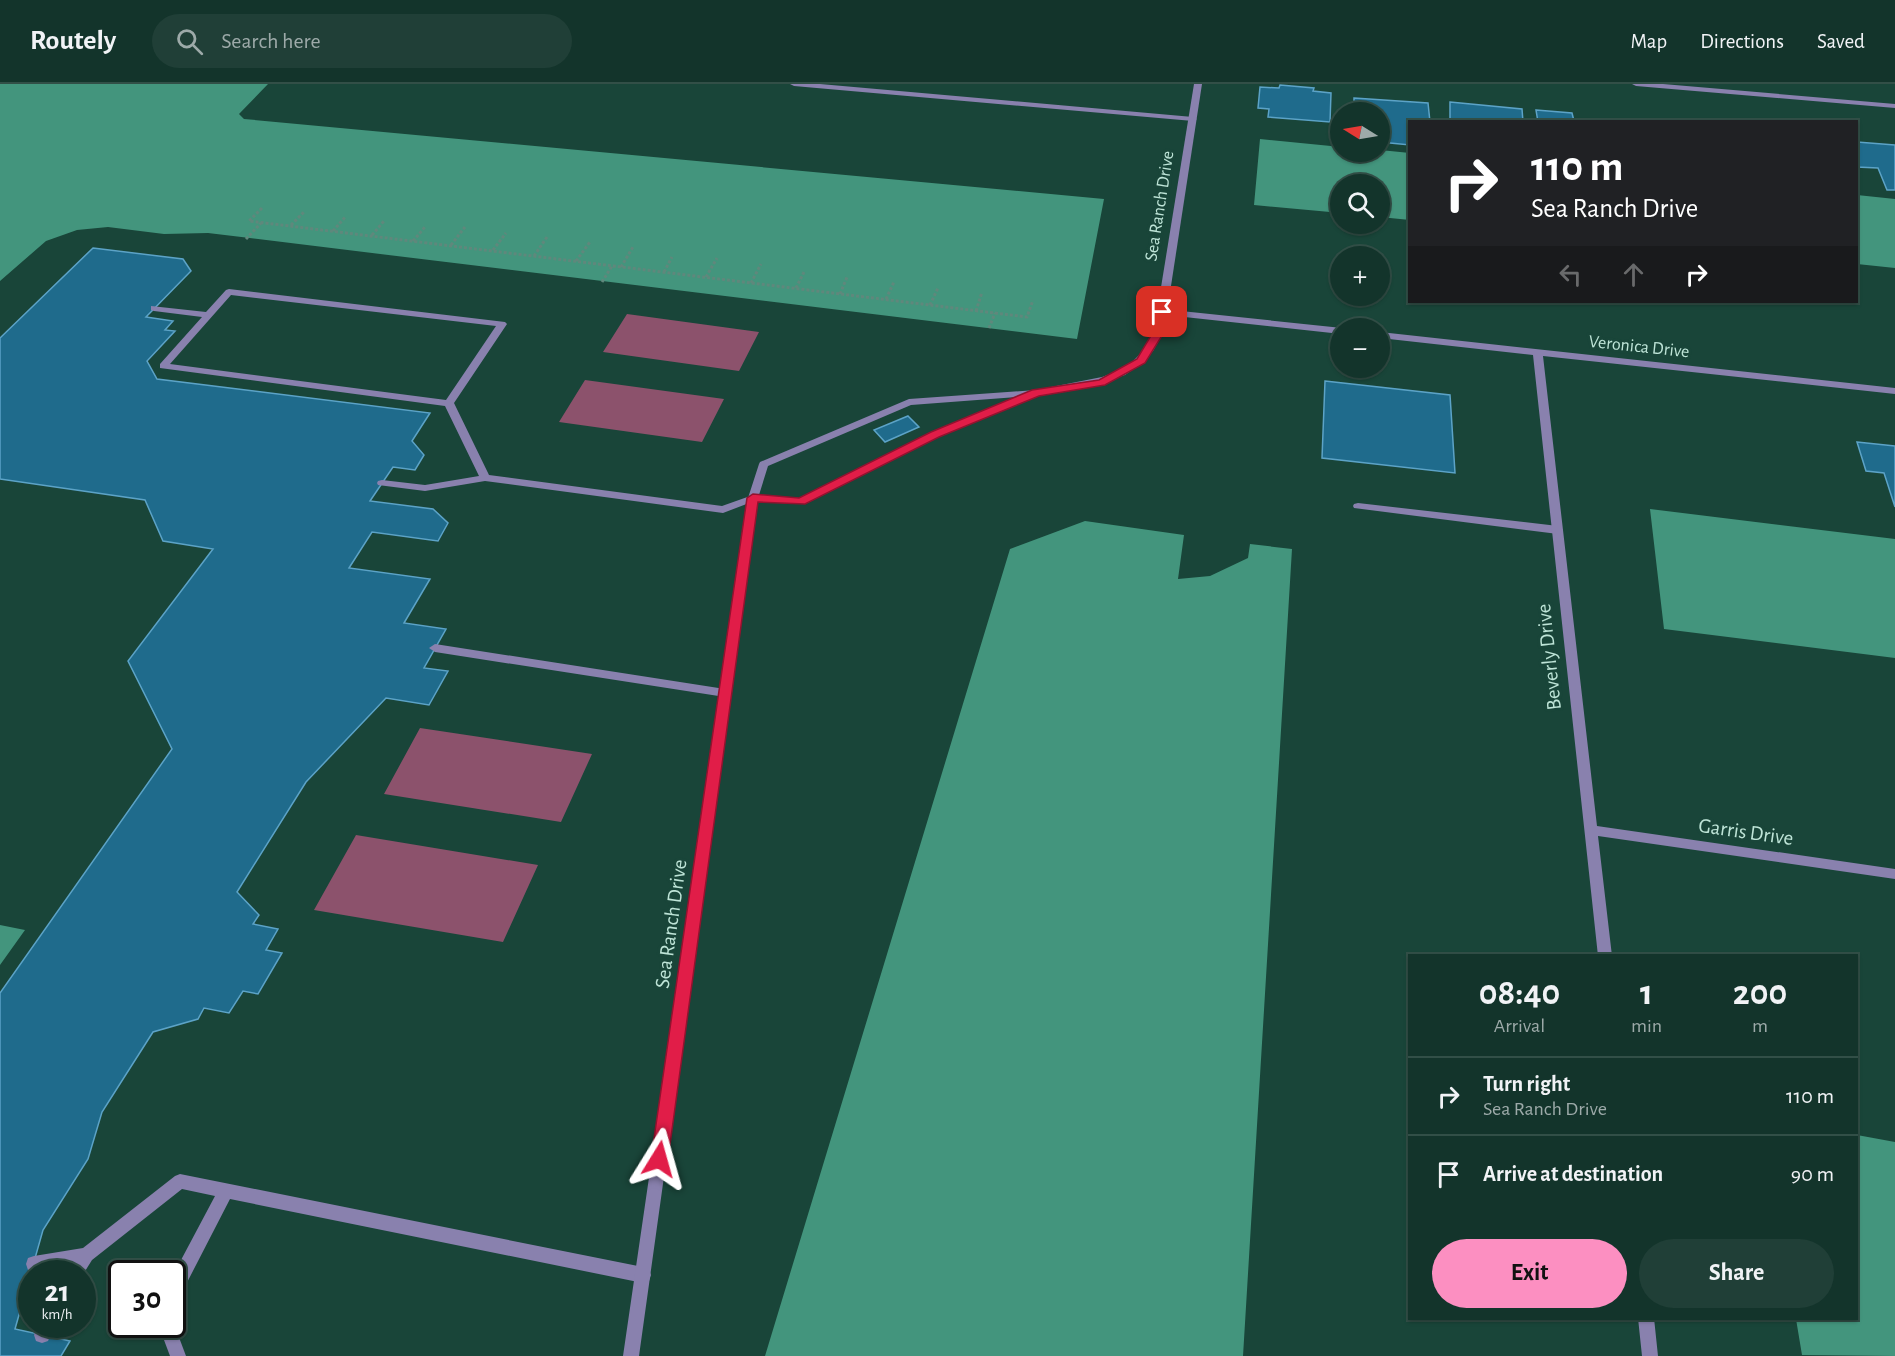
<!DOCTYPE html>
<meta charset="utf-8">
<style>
body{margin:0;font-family:"Alegreya Sans",sans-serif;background:#203f37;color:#f1f3f6;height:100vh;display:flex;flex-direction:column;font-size:22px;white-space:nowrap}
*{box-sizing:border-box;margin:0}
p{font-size:20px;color:#9daaa9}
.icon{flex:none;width:33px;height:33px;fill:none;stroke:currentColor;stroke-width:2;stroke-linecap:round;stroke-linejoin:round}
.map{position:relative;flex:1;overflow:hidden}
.sheet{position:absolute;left:1408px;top:870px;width:450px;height:366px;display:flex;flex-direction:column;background:#13342b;border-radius:0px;box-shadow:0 2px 4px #0004,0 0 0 2px #324f47}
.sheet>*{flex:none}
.guide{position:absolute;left:1408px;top:36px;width:450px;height:183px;border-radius:0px;box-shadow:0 2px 4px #0004,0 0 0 2px #324f47;background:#202124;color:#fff;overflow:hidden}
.needle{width:39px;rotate:281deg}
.fabs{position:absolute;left:1330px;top:18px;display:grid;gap:12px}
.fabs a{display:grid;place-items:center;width:60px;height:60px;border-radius:50%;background:#13342b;box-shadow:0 2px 4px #0004,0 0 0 2px #324f47;font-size:30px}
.speed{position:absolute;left:18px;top:1176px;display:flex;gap:12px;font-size:30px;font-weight:700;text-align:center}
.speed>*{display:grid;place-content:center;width:78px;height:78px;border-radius:50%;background:#13342b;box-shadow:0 2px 4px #0004,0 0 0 2px #324f47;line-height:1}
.speed small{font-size:15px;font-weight:400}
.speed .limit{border:3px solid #111;border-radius:9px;background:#fff;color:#111}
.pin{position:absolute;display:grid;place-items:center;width:51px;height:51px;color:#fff;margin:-26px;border-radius:12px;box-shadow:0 3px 9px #0006}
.me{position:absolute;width:66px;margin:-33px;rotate:8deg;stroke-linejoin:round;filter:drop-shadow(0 0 4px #0008)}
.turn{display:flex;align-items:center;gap:21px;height:126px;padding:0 24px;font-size:27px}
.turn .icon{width:78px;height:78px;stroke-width:2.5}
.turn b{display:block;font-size:42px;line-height:51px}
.lanes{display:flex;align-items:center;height:57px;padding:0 24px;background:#0003;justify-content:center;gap:30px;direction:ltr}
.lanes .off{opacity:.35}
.eta{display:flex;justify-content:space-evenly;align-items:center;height:102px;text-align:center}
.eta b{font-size:36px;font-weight:600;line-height:42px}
.primary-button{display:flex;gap:12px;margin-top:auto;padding:12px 24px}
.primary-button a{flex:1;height:69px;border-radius:36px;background:#fc8fc1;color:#111;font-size:24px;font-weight:600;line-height:69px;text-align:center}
.primary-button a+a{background:#203f37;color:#f1f3f6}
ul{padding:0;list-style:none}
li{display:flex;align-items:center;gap:18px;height:78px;padding:0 24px;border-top:2px solid #324f47}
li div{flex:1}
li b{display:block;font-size:22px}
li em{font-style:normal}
header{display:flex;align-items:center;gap:36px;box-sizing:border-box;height:84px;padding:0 30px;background:#13342b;border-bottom:2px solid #324f47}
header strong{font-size:28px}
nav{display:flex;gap:33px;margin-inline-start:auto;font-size:21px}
.search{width:420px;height:54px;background:#203f37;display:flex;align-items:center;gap:15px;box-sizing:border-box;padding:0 21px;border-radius:33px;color:#9daaa9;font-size:22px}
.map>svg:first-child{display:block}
.green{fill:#8c526c}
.water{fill:#43957d}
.building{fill:#1f6b8c;stroke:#5ca3c7;stroke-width:1.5}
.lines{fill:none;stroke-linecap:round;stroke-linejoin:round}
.path{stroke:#5f887c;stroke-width:3;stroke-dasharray:3 2;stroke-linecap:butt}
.service{fill:#8981ae;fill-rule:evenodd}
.minor{fill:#8981ae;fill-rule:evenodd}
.tertiary{fill:#8981ae;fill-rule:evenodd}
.route{fill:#e11d48;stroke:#92132f;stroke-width:1.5}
.labels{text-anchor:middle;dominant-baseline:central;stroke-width:6;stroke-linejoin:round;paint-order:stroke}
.far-street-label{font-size:18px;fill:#bee4d7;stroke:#194539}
.street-label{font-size:21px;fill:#bee4d7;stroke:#194539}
</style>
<header>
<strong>Routely</strong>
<div class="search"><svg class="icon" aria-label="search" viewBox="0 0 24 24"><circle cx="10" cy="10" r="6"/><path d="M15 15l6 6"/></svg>Search here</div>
<nav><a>Map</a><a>Directions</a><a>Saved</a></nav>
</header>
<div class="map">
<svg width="1895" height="1272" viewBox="0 0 1895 1272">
<rect width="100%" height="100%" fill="#194539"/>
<path class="green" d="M627,230l132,18 -20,39 -136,-19z
M585,296l139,19 -22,43 -143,-20z
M420,644l172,26 -31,68 -177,-28z
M356,751l182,30 -35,77 -189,-32z"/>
<path class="water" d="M0,0h268l-29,30 5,5 860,80 -27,140 -869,-106 -44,1 -56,-7 -31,3 -31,11 -46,40z
M1260,55l81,8v5l39,-2 30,3v67l-30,-3v-33h-39v29l-87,-8z
M1857,111l38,4v69l-38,-4z
M1650,425l245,30v119l-231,-29z
M1085,437l99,14 -6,44 32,-3 38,-18 2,-14 42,5 -49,807h-478l245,-807z
M0,841l25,5 -25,35z
M1857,1051l38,7v214l-93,-1 -6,-36 61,-1z"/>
<path class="building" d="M1280,1l34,3 -1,3 18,2 -1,29 -62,-5 1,-8 -11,-1 2,-21 19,1z
M1354,14l74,5 2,19h-20v23l-30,-3v-30h-26z
M1450,18l72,7 1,13h-73z
M1536,26l36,3 2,8 6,1h-42z
M1857,58l38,3v45h-8l-9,-22 -21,-1z
M93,164l90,11 8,12 -45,46 27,4 -8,9 10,1 -28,30 10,18 273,34 -18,28 12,14 -9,15 -22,-3 -23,34 63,8 15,14 -10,18 -66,-9 -23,36 81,11 -26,44 42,6 -22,39 24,3 -19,34 -43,-7 -80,84 -69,110 22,23 -6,9 25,5 -12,21 16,3 -24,41 -15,-3 -14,22 -25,-5 -6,11 -45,13 -51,80 -14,47 -45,71 -28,99 55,12 -9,15h-61v-363l172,-244 -44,-88 85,-112 -50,-8 -18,-41 -145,-21v-141z
M1325,297l125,14 5,78 -133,-15z
M908,332l11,11 -34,15 -11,-12z
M1857,358l38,4v61l-11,-34 -18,-2z"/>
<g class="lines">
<path class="path" d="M262,124l-13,13 778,96 6,-17
M291,141l13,-13
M333,147l13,-15
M372,151l12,-14
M246,155l15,-16
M413,157l12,-14
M451,161l14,-18
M493,166l13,-17
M534,172l13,-19
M576,177l14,-19
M621,183l12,-20
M664,188l8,-15
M706,193l11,-19
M602,198l10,-16
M751,199l10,-19
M796,204l8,-16
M840,210l7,-17
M886,215l8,-17
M930,221l8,-17
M976,227l6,-19
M989,244l6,-15"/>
<path class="service" d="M229,205l276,33 2,2 -53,79 35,72 233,31 31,-11 5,3 -1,2 -34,13 -238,-32 -60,10 -47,-6 -1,-2 1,-2 4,-1 43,5 54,-9 -34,-70 -285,-38v-4l42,-47 -48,-6 -3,-1v-4l55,6 20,-22zM231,211l265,31 -50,74 -276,-36z
M1358,419l200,23 5,4 -5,4 -204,-26 -1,-2 1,-2z
M435,560l290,45 6,4 -6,4 -290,-45 -6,-4z
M180,1090l463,93 6,2 2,6 -2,6 -6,2 -413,-84 -52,101 -6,2v-25l43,-81 -33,-7 -90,71 -10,16v-2h-15l4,-9 -37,7 -6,-2 -2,-6 2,-6 6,-2 49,-8 92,-72z
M172,1236l2,4 12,32h-16l-12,-32h14z
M38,1240h17l-7,17 -6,2 -6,-2 -2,-6z"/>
<path class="minor" d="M790,0h30l373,33 4,2 -4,2 -399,-35z
M1632,0h31l232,20v4l-259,-22z
M1162,225l180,19 -1,6 -175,-19 -4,20 -9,16 -14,14 -14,10 -36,12 -51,9 -99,41 -134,67 -47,-2 -119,854h-16l125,-858 11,-34 1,-2 149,-63 127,-9 66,-13 16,-6 15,-10 11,-11 9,-18 4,-20zM1017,313l-86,36 -131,65 -41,-3 9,-29 143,-61z
M1380,248l515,56v6l-352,-38 54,470 298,43v10l-297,-43 14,120h-14l-65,-601 -153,-17z
M1638,1234h16l4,38h-16z"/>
<path class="tertiary" d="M1194,0h8l-35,228 -5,3 -5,-3z"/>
</g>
<path class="route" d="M1162,224l5,4 -4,22 -18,29 -40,22 -66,11 -100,41 -134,67 -47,-2 -90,657 -3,6 -6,2 -6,-2 -2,-6 96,-661 6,-4 46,4 132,-66 101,-42 67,-10 38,-21 15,-25 4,-22z"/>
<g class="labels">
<g class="far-street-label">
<text transform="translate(1160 122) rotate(-81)">Sea Ranch Drive</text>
<text transform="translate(1639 263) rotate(6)">Veronica Drive</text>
</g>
<g class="street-label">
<text transform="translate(1549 573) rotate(-96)">Beverly Drive</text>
<text transform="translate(1746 748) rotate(8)">Garris Drive</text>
<text transform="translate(671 840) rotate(-82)">Sea Ranch Drive</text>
</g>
</g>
</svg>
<div class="fabs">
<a><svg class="needle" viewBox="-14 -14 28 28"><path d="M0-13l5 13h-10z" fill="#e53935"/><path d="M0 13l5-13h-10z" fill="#9daaa9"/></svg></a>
<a><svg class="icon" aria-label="search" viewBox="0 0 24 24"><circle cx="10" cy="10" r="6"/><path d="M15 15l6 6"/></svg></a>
<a>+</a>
<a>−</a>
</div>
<div class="speed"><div>21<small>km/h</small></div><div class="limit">30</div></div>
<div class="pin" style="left:1162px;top:228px;background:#d93025"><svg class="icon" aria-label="arrive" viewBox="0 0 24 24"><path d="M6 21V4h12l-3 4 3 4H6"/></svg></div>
<svg class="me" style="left:659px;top:1075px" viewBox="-20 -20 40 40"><path d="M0-17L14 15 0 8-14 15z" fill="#e11d48" stroke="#fff" stroke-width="4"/></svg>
<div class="guide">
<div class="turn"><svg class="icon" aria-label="right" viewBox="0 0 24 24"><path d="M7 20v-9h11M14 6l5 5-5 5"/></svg><div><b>110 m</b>Sea Ranch Drive</div></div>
<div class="lanes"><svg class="icon off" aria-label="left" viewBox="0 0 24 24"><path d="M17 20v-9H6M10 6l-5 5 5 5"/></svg><svg class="icon off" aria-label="ahead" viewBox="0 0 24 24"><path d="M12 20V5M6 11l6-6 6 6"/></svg><svg class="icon" aria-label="right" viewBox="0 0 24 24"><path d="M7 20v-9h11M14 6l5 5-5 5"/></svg></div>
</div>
<section class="sheet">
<div class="eta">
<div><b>08:40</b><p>Arrival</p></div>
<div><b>1</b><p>min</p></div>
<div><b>200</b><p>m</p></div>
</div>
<ul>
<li><svg class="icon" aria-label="right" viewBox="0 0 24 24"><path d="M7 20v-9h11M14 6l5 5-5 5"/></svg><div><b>Turn right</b><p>Sea Ranch Drive</p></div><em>110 m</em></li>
<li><svg class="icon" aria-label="arrive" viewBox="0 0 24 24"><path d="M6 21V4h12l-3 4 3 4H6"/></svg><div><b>Arrive at destination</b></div><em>90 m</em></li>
</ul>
<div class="primary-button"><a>Exit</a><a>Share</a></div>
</section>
</div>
